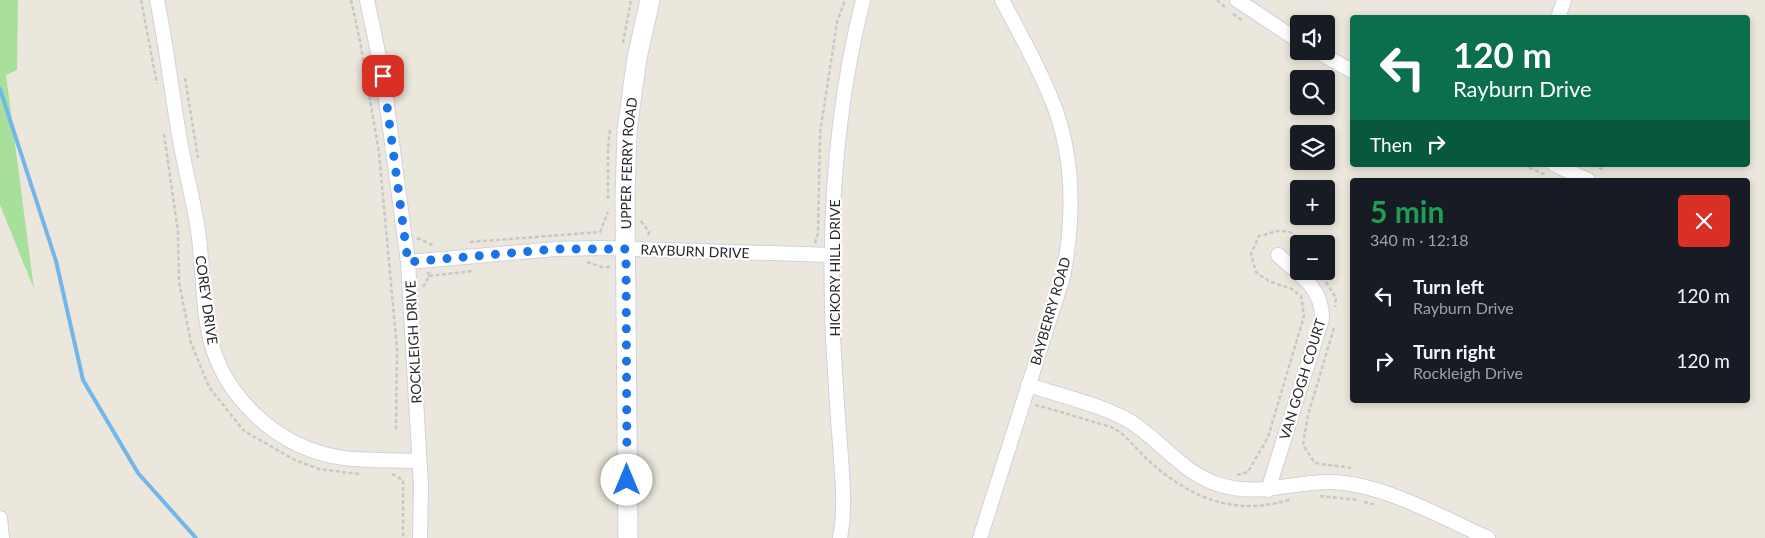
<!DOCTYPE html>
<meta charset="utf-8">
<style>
body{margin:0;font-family:Lato,sans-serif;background:#20242c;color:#f1f3f6;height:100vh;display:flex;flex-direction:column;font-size:19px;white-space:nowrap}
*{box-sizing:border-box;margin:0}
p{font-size:16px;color:#9ea1a6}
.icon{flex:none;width:28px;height:28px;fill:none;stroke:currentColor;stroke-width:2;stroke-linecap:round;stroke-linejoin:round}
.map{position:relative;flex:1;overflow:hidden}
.side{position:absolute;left:1350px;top:178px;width:400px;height:225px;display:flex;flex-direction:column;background:#171b24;border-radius:5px;box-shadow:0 2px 8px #0003}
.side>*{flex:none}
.banner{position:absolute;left:1350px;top:15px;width:400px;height:152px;border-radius:5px;box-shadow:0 2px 8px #0003;background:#0b6e4f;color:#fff;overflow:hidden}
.controls{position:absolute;left:1290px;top:15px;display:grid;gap:10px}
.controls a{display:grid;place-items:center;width:45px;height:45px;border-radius:5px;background:#171b24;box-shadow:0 2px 8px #0003;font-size:25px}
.pin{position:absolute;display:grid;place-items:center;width:42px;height:42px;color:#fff;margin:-21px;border-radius:10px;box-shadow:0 2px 8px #0006}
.me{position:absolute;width:55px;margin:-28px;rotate:0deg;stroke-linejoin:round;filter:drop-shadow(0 0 4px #0008)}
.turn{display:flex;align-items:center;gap:18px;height:105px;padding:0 20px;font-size:22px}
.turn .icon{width:65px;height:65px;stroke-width:2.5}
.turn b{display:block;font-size:35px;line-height:42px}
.then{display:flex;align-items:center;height:48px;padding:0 20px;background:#0003;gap:10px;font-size:19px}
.round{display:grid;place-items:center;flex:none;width:52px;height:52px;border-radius:5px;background:#20242c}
.overview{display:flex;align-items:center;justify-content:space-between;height:85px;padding:0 20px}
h1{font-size:30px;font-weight:700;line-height:38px;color:#1e9e55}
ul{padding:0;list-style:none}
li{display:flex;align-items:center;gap:15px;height:65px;padding:0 20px}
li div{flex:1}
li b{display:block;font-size:19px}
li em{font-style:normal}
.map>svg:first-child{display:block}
.green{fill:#a6e09a}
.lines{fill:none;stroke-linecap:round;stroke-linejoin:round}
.stream{stroke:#72b6ea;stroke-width:4}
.street-casing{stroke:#d1d1e2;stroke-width:16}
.secondary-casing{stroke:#d1d1e2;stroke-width:21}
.path{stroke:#c7c7c7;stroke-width:2.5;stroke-dasharray:4 2.5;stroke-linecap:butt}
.street{stroke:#fff;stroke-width:14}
.secondary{stroke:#fff;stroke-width:19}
.route{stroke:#1a73e8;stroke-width:9;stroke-dasharray:0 16.2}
.labels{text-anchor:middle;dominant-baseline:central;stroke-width:4.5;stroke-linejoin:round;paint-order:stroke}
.street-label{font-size:14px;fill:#292929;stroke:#fff}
</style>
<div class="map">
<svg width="1765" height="538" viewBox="0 0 1765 538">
<rect width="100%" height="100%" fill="#ebe7dc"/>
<path class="green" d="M0,0h18l-1,70 -11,5 28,214 -34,-84z"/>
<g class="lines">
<path class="stream" d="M0,89l56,172 27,119 55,93 58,65"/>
<g class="street-casing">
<path id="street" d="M157,0c10,48 15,97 24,146 5,28 13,56 17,85 5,32 4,66 10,98 12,66 69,120 136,129 25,3 51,2 75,3
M367,0l16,76 25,186 13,224 -1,52
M1237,0l62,41
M1558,18l6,-18
M1316,51l36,20
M1555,165l33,15
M408,262l148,-13 46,-1 230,7
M1028,385c31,10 77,21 103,37 30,19 51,50 86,62 44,14 73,-3 115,-2 52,2 109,35 156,56
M1268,490l54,-171c1,-31 -23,-45 -44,-64
M0,518l2,20
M840,538c6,-31 2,-63 0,-94 -3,-36 -5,-71 -7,-106 -5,-113 2,-228 30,-338
M980,538l83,-261c11,-58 12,-118 -10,-174 -14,-36 -33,-69 -51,-103"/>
</g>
<g class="secondary-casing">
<g id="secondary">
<path id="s1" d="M628,538l-3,-340 2,-68 10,-72 13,-58"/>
</g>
</g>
<path class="path" d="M141,0l16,84
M351,0l9,41 19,112 18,196 -1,81
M1217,0l10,9
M1233,14l10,7
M623,43l8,-43
M1297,54l10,6
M185,78l13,80
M164,134l14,98 1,50 12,61 18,44 35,44 51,29 24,9 40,5
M1523,165l23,10
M1593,165l11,5
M608,199v-50l2,-19
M641,221l8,11 -1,6
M417,238l18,8
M470,242l130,-10 8,-20
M815,243l3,-10 2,-100 17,-111 8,-22
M587,262l15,5h8
M1319,271l17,27 -1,9
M429,276l44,-5
M423,287l6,-11 -1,-4
M1334,328l-26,87 -5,30 12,18 37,5
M1035,405c20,5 39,11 59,17 6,2 15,4 21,7 13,8 23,22 34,32 43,38 86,56 143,38
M392,474l11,6v58
M1237,475l11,-3 20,-35 36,-121 -3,-20 -11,-8 -19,-6 -10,-6 -5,-4 -5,-18 8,-18c17,-3 15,-8 34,-3l8,11
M1320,496l39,4
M1364,502l13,3"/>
<use href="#street" class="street"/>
<use href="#secondary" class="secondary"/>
</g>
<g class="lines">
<path class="route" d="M383,76l25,186 148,-13h70l1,231"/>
</g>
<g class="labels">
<g class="street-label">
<text stroke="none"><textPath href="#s1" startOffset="375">UPPER FERRY ROAD</textPath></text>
<text transform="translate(695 251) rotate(2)">RAYBURN DRIVE</text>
<text transform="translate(834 268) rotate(-90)">HICKORY HILL DRIVE</text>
<text transform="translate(207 300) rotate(82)">COREY DRIVE</text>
<text transform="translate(1050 311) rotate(-74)">BAYBERRY ROAD</text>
<text transform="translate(413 342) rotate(-93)">ROCKLEIGH DRIVE</text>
<text transform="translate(1302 379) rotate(-73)">VAN GOGH COURT</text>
</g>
</g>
</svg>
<div class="controls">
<a><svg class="icon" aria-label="sound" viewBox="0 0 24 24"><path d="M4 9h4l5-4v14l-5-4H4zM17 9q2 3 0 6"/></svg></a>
<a><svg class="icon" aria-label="search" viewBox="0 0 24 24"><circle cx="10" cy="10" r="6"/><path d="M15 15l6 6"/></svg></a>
<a><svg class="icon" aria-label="layers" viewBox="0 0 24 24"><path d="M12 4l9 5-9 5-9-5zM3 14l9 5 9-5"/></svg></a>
<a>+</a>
<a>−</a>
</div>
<div class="pin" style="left:383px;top:76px;background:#d93025"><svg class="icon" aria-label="arrive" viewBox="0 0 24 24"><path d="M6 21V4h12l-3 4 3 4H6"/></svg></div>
<svg class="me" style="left:627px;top:480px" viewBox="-20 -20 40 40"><circle r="19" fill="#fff"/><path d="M0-13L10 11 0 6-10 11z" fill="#1a73e8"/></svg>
<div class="banner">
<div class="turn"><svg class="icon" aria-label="left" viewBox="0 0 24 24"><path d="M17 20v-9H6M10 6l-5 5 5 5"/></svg><div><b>120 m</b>Rayburn Drive</div></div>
<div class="then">Then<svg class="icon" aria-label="right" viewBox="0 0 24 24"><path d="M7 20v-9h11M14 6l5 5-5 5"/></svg></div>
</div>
<section class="side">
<div class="overview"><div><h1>5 min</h1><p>340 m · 12:18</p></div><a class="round" style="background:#d93025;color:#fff"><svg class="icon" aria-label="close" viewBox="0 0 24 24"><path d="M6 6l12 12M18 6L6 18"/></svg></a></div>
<ul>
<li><svg class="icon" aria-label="left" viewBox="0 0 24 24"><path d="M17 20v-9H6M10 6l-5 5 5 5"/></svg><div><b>Turn left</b><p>Rayburn Drive</p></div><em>120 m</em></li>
<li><svg class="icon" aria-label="right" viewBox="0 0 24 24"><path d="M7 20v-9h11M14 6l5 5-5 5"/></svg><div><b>Turn right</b><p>Rockleigh Drive</p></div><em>120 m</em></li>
</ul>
</section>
</div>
